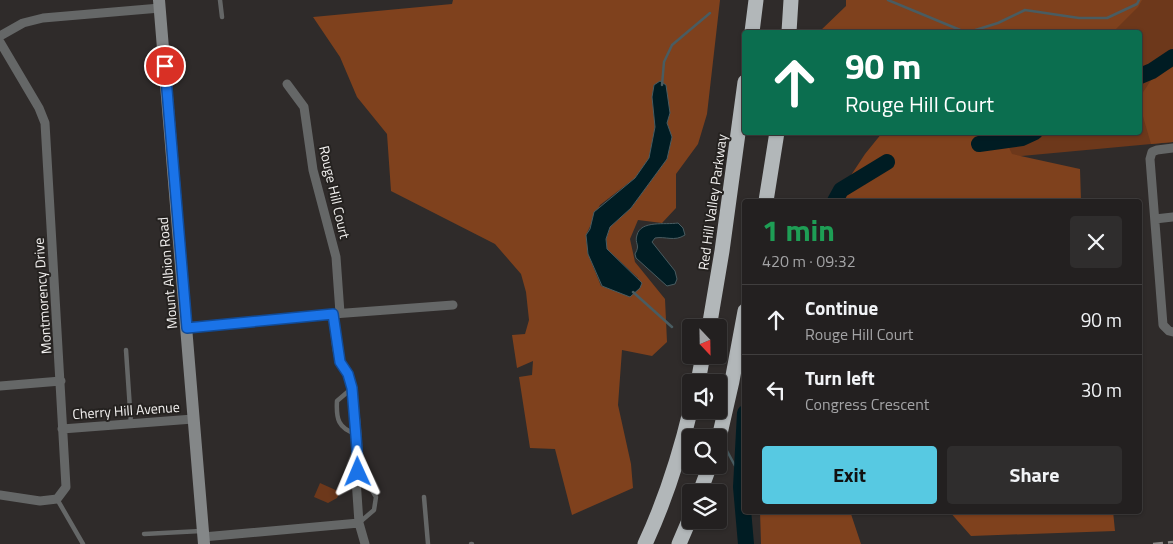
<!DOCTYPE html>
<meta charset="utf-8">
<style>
body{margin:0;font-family:"Titillium Web",sans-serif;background:#2f2d2d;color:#f1f3f6;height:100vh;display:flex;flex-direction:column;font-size:19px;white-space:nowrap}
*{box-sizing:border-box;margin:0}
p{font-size:16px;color:#a3a3a5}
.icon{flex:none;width:28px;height:28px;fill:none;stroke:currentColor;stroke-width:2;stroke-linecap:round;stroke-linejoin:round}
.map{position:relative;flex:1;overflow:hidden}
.sheet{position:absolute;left:742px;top:199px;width:400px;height:315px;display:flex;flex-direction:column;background:#232020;border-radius:5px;box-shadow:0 1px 4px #0004,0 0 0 1px #403e3e}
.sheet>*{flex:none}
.guide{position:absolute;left:742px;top:30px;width:400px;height:105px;border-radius:5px;box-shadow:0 1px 4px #0004,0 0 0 1px #403e3e;background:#0b6e4f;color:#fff;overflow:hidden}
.needle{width:32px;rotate:158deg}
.tools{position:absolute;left:682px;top:319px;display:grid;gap:10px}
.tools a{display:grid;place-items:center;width:45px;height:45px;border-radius:5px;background:#232020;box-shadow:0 1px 4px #0004,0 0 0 1px #403e3e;font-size:25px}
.pin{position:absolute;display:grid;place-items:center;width:42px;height:42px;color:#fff;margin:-21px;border:2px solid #fff;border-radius:50%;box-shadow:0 1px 5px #0007}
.me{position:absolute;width:55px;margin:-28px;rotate:359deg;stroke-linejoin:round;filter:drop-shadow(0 0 4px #0008)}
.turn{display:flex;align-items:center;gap:18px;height:105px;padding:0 20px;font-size:22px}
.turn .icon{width:65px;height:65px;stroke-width:2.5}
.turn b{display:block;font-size:35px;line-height:42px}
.round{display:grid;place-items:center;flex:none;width:52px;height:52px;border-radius:5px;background:#2f2d2d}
.head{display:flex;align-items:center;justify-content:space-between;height:85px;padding:0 20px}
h1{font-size:30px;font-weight:700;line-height:38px;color:#1e9e55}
.action{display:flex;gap:10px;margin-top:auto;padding:10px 20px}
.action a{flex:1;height:58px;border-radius:5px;background:#57c9e2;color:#111;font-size:20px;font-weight:700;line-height:58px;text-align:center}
.action a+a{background:#2f2d2d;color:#f1f3f6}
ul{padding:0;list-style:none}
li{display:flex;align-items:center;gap:15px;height:70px;padding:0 20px;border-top:1px solid #403e3e}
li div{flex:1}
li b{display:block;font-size:19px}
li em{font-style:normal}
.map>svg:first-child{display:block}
.green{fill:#6d381b}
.forest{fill:#7f411d;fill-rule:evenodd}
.water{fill:#001c23;stroke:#495c61}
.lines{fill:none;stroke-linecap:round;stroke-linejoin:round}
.stream{stroke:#495c61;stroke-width:2.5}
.river{stroke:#001c23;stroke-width:16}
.lane{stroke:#656767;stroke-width:4.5}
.street{stroke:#656767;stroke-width:9}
.secondary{stroke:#848788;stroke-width:12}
.highway{stroke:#b2b7b9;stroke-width:15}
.rail{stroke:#8a8786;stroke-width:2.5;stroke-dasharray:10 5;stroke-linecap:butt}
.route-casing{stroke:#114b97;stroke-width:12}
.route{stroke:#1a73e8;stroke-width:9}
.labels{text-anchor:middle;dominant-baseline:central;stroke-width:4;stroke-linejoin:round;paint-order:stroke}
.street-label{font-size:14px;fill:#f4f2f1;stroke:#252220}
</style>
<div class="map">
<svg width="1173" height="544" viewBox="0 0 1173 544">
<rect width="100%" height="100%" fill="#2f2b2a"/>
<path class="green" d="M963,0h210v142l-207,19v-28l174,-1v-100h-177z
M320,483l20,9 -3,6 -9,5 -14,-6z"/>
<path class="forest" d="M453,0h267l-13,114 -9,30 -22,30v34l-14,15 -24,-3 -8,19 5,23 30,37 2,43 -15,14 -30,-6 -4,55 13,59 2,24 -61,27 -17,-66 -25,-1 -11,-71 13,-2 1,-14 -16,7 -5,-33 13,-1 4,-14 -3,-28 -5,-18 -26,-30 -104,-53 -4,-57 -30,-37 -17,-40 -27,-40 139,-13zM660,81l10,32 -3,10 5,14 -5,22 -36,49 -21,19 -4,12 1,10 31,29 -8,18 -29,-10 -13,-32 -2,-19 14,-30 35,-27 14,-20 6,-31 -3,-30 2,-12z
M846,0h296l-4,7 -25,25h-294l27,-26z
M1173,67v75l-22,2 -11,-38v-9l13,-20z
M882,133h120l10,21 68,15 1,32h-247l31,-47z
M760,511h90l11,33h-100z
M949,511h164l2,20 -144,5z"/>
<path class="water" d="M660,81l6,4 4,28 -3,10 5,14 -5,22 -36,49 -21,19 -4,12 1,10 35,34 -2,5 -10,9 -28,-11 -14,-32 -2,-19 4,-6 4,-17 41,-34 14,-20 6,-31 -3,-30 2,-12z
M678,223l5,5 2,7c-11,7 -19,1 -30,3l-3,4 23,29 2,8 -2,5 -8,2 -31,-28 -1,-4c6,-10 -1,-10 2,-19 4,-15 28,-10 41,-12z"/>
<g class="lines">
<path class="stream" d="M888,0l77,32
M969,32l29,-9 27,-13 54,8h28l30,-14 2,-4
M662,85l2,-23 8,-17 38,-32
M633,292l39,35
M726,449l15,28"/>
<path class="river" d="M1140,76l12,-5 21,-14
M979,144l43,-6 13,-6
M835,201l6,-11 46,-28
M745,413l-4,74 5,57"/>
<path class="lane" d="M220,0l2,17
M126,350l5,74
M351,389l-14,12c-1,18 1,27 19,33
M358,473l11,12 7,12 -2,13 -14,12
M424,497l4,47
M57,499l26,45
M144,534l57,-3
M471,544h1"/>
<path class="street" d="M0,36l23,-13 20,-5 117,-10
M0,42l39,66 6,15 21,364 -9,12 -17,2 -40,-6
M287,84l17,23 9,63 23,87 4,56
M1173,148l-16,2 -5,2 -2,7 13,166 6,6 4,1
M1155,219l18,-2
M333,314c2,14 2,31 6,45 2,6 7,11 9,17 7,20 13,84 8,103l3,44 6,21
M187,327l146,-13 120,-9
M0,386l61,-5
M62,429l131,-10
M203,537l156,-14"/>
<path class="secondary" d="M159,0l45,544"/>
<path class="highway" d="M752,32l4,-32
M789,32l2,-32
M766,201l11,-69
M709,328l13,-77 23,-169
M698,382l5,-27
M719,438l13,-57 13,-70
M700,492l10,-27
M645,544c20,-43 35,-90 46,-136
M679,544l12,-28"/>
<path class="rail" d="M1153,544l20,-2"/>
</g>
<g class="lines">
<g class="route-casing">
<path id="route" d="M165,66l22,262 146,-14 7,48 8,12 4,14 5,61 1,23"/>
</g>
<use href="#route" class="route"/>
</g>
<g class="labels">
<g class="street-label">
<text transform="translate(335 192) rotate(77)">Rouge Hill Court</text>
<text transform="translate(712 202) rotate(-82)">Red Hill Valley Parkway</text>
<text transform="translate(167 273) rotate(-95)">Mount Albion Road</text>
<text transform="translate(42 296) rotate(-94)">Montmorency Drive</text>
<text transform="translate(126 410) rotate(-4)">Cherry Hill Avenue</text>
</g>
</g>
</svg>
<div class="tools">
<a><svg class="needle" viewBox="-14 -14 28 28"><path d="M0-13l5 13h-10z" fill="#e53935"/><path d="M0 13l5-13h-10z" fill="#a3a3a5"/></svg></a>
<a><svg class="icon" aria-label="sound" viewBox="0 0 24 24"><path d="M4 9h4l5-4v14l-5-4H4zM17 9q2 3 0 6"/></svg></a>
<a><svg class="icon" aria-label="search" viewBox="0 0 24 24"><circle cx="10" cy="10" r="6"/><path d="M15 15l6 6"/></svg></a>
<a><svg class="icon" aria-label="layers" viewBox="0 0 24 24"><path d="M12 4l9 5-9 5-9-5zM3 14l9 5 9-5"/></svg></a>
</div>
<div class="pin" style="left:165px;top:66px;background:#d93025"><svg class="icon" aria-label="arrive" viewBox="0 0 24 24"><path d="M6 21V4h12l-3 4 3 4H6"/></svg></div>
<svg class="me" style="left:358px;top:472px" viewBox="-20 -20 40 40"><path d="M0-17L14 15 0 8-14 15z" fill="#1a73e8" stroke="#fff" stroke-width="4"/></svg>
<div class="guide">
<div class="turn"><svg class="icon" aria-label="ahead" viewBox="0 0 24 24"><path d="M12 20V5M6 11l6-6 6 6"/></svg><div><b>90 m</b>Rouge Hill Court</div></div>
</div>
<section class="sheet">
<div class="head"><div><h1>1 min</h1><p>420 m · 09:32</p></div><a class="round"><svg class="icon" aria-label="close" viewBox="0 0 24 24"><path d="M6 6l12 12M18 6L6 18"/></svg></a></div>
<ul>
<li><svg class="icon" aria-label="ahead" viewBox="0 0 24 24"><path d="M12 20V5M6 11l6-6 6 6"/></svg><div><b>Continue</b><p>Rouge Hill Court</p></div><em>90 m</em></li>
<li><svg class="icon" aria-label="left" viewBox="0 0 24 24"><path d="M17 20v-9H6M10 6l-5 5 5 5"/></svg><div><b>Turn left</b><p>Congress Crescent</p></div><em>30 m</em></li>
</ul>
<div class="action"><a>Exit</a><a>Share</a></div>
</section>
</div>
